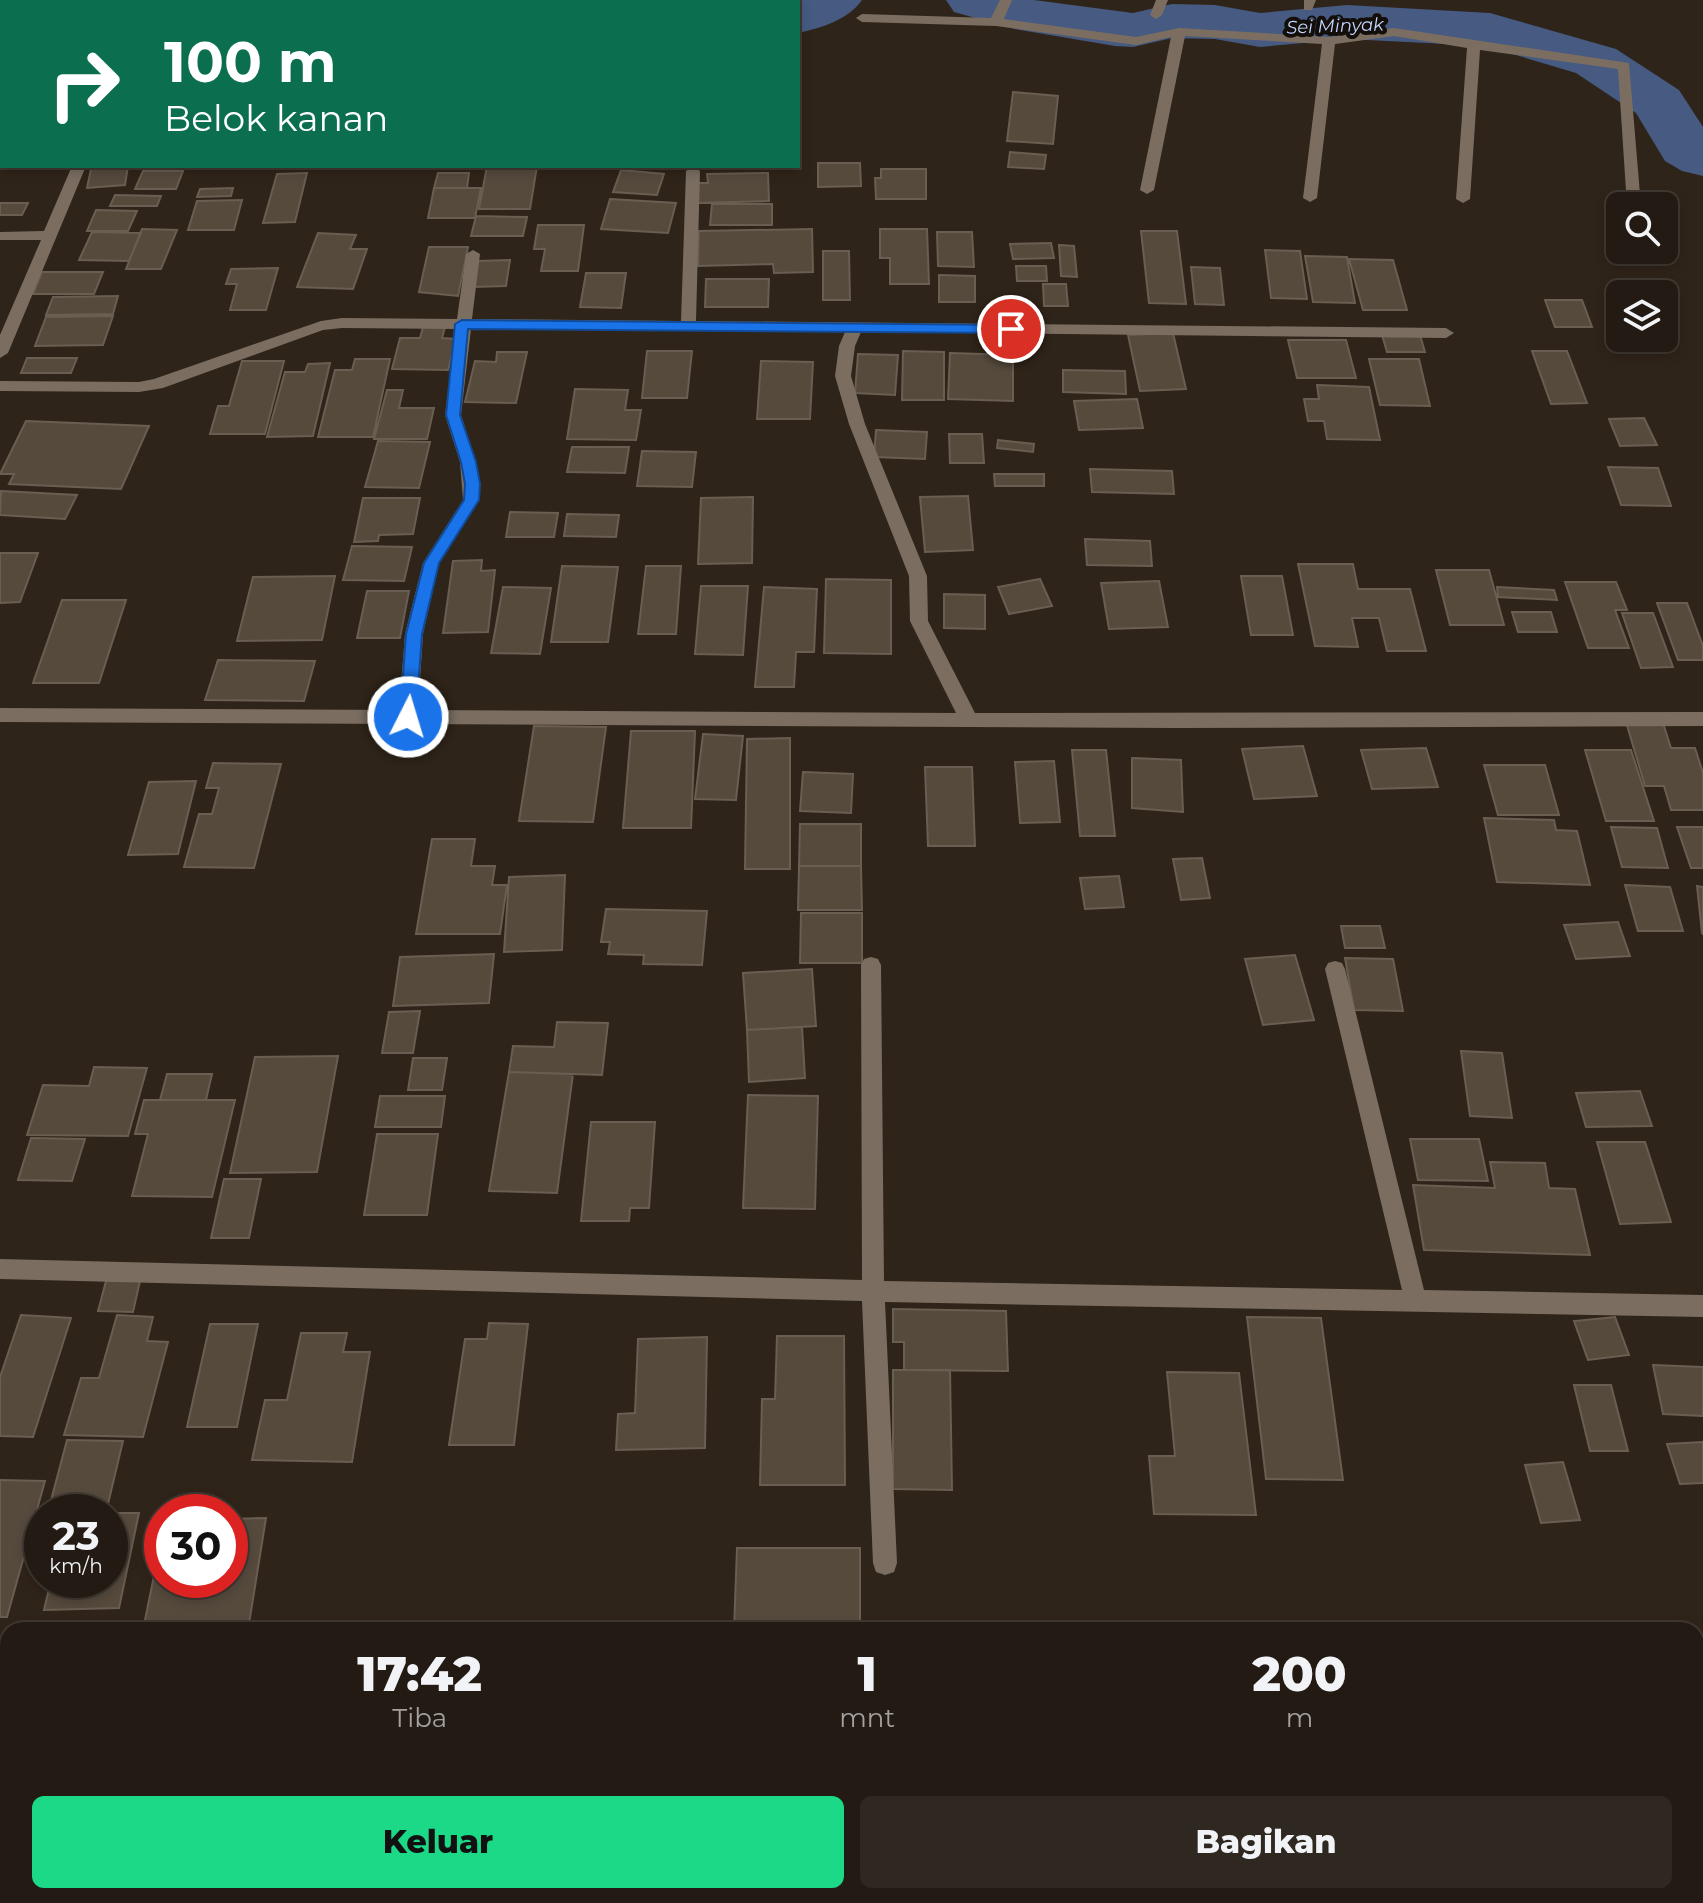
<!DOCTYPE html>
<html lang="id">
<style>
body{margin:0;font-family:Montserrat,sans-serif;background:#2f2821;color:#f1f3f6;height:100vh;display:flex;flex-direction:column;font-size:30px;white-space:nowrap}
*{box-sizing:border-box;margin:0}
p{font-size:26px;color:#a3a1a0}
.icon{flex:none;width:44px;height:44px;fill:none;stroke:currentColor;stroke-width:2;stroke-linecap:round;stroke-linejoin:round}
.map{position:relative;flex:1;overflow:hidden}
.panel{position:absolute;left:0px;top:1622px;width:1704px;height:282px;display:flex;flex-direction:column;background:#231b13;border-radius:24px 24px 0 0;box-shadow:0 4px 12px #0003,0 0 0 2px #403933}
.panel>*{flex:none}
.banner{position:absolute;left:0px;top:0px;width:800px;height:168px;box-shadow:0 4px 12px #0003,0 0 0 2px #403933;background:#0b6e4f;color:#fff;overflow:hidden}
.tools{position:absolute;left:1606px;top:192px;display:grid;gap:16px}
.tools a{display:grid;place-items:center;width:72px;height:72px;border-radius:12px;background:#231b13;box-shadow:0 4px 12px #0003,0 0 0 2px #403933;font-size:40px}
.speed{position:absolute;left:24px;top:1494px;display:flex;gap:16px;font-size:40px;font-weight:700;text-align:center}
.speed>*{display:grid;place-content:center;width:104px;height:104px;border-radius:50%;background:#231b13;box-shadow:0 4px 12px #0003,0 0 0 2px #403933;line-height:1}
.speed small{font-size:20px;font-weight:400}
.speed .limit{border:12px solid #d22;background:#fff;color:#111}
.pin{position:absolute;display:grid;place-items:center;width:68px;height:68px;color:#fff;margin:-34px;border:4px solid #fff;border-radius:50%;box-shadow:0 2px 8px #0007}
.me{position:absolute;width:88px;margin:-44px;rotate:5deg;stroke-linejoin:round;filter:drop-shadow(0 0 6px #0008)}
.turn{display:flex;align-items:center;gap:28px;height:168px;padding:0 32px;font-size:36px}
.turn .icon{width:104px;height:104px;stroke-width:2.5}
.turn b{display:block;font-size:56px;line-height:68px}
.eta{display:flex;justify-content:space-evenly;align-items:center;height:136px;text-align:center}
.eta b{font-size:48px;font-weight:800;line-height:56px}
.button{display:flex;gap:16px;margin-top:auto;padding:16px 32px}
.button a{flex:1;height:92px;border-radius:12px;background:#1cd988;color:#111;font-size:32px;font-weight:800;line-height:92px;text-align:center}
.button a+a{background:#2f2821;color:#f1f3f6}
.map>svg:first-child{display:block}
.lines{fill:none;stroke-linecap:round;stroke-linejoin:round}
.river{fill:#465a82;fill-rule:evenodd}
.building{fill:#564a3d;stroke:#6a5d51;stroke-width:2}
.street{fill:#7b6e61;fill-rule:evenodd}
.route{fill:#1a73e8;stroke:#114b97;stroke-width:2}
.labels{text-anchor:middle;dominant-baseline:central;stroke-width:8;stroke-linejoin:round;paint-order:stroke}
.far-water-label{font-size:18px;font-style:italic;fill:#c0d4fc;stroke:#130e09}
</style>
<div class="map">
<svg width="1703" height="1903" viewBox="0 0 1703 1903">
<rect width="100%" height="100%" fill="#2f2419"/>
<g class="lines">
<path class="river" d="M484,0h56l1,2h-56z
M790,0h72c-14,20 -41,28 -64,33v-31h-12z
M946,0h88l99,13 39,-9 43,1 45,8 87,-8 143,8 126,36 63,41 24,37v49l-21,-5 -17,-10 -29,-48 -60,-40 -90,-27 -139,-7 -87,8 -45,-8 -43,-1 -39,9 -18,-1 -100,-17 -61,-17z"/>
</g>
<path class="building" d="M1013,92l45,4 -5,48 -46,-3z
M1010,152l36,3 -2,14 -36,-2z
M818,163h42l1,23 -43,1z
M128,166l-3,19 -38,3 4,-19z
M487,166h50l-7,43h-51z
M881,169h45v30h-50l-1,-21h6z
M621,170l43,4 -7,21 -44,-3z
M143,171h40l-7,18h-41z
M307,173l-12,49 -32,1 14,-49z
M438,173h31l-2,15h-33z
M768,173l1,28 -74,2v-20h13l-1,-9z
M233,188l-2,8 -34,1 3,-8z
M434,188h47l-6,30h-47z
M115,195l46,1 -4,10h-47z
M610,199l66,4 -8,30 -67,-4z
M242,200l-8,30h-46l9,-29z
M0,203h28l-6,12h-22z
M712,204h60v21h-62z
M96,210l41,1 -9,20h-41z
M476,216l51,1 -4,19h-52z
M538,225h46l-6,46h-37l4,-22h-11z
M142,229l35,1 -16,39h-35z
M812,229l1,43 -39,1 -1,-9 -75,2 1,-35z
M880,229h47l2,55h-39v-26h-10z
M1141,231h36l9,73 -37,-1z
M92,232l49,1 -12,28 -50,-1z
M937,232h35l2,35 -36,-1z
M318,233l38,2 -6,14h17l-14,40 -56,-2z
M1051,243l3,15 -41,1 -3,-15z
M1059,245l15,1 3,31 -16,-1z
M429,247h39l-10,49 -39,-4z
M1265,250l35,1 7,48 -36,-1z
M823,251h26l1,49h-27z
M1305,256l42,1 8,46 -42,-1z
M1349,259l44,1 14,50h-44z
M510,260l-4,26 -32,1 4,-26z
M1016,266h30l1,15h-30z
M1191,267l29,1 4,37 -29,-1z
M278,268l-12,42h-36l7,-26h-11l5,-15z
M42,272h61l-9,22h-61z
M586,273h40l-5,35 -41,-1z
M939,275l36,1v26h-36z
M706,279h63l-1,28h-63z
M1043,284h23l2,22h-24z
M118,296l-5,18 -67,1 7,-18z
M1545,300h37l10,27h-37z
M113,316l-10,29 -68,1 11,-29z
M423,327h22l-3,11 14,1 -8,31 -56,-1 8,-31h20z
M1173,333l13,56 -46,2 -12,-56z
M1382,335h38l5,17h-38z
M1288,340h58l10,38h-59z
M647,351h45l-5,47h-45z
M903,351l41,1v48h-42z
M1532,351h35l20,52 -36,1z
M497,352h30l-11,51 -51,-1 10,-41 21,1z
M950,353l63,2v46l-65,-2z
M858,354l40,1 -3,40 -40,-2z
M27,358h50l-6,15h-50z
M355,359h35l-17,78h-55l17,-67h17z
M1369,359h50l11,47 -50,-1z
M242,361h42l-19,73h-55l8,-28h11z
M761,361l52,1 -3,57h-53z
M330,363l-17,73 -46,1 18,-65h20l3,-8z
M1063,370l62,1 1,23 -63,-2z
M1317,385l52,2 11,53 -53,-1 -3,-18h-16l-4,-22h15z
M575,389l53,1 -3,20h16l-5,30 -69,-1z
M387,390h16l-4,18h35l-7,31h-53z
M1137,399l6,29 -64,2 -5,-29z
M1644,418l13,27 -37,1 -11,-27z
M26,421l123,5 -28,63 -112,-5 5,-10h-14z
M876,430l51,2 -2,27 -51,-2z
M949,434h33l2,29h-34z
M998,440l36,4 -1,8 -36,-4z
M378,441l52,1 -11,46 -54,-1z
M572,447h57l-4,26 -58,-1z
M642,451l54,1 -4,35 -55,-1z
M1608,467l50,1 13,38 -50,-1z
M1090,469l82,2 2,23 -82,-2z
M994,474h50v12h-49z
M1,491l76,4 -12,24 -65,-4z
M968,496l5,54 -48,2 -5,-55z
M753,497l-1,66 -54,1 3,-66z
M363,498h57l-7,36 -34,1 -1,6 -24,1z
M510,512l48,1 -4,24h-48z
M567,514l52,1 -3,22 -52,-1z
M1085,539l65,2 2,25 -65,-1z
M352,546l60,1 -8,34 -61,-1z
M0,553h38l-18,49 -20,1z
M482,560l-1,11 14,-1 -7,62 -45,1 10,-72z
M1298,564h55l5,25h52l16,62h-39l-8,-33h-27l6,29 -43,-1z
M562,566l56,1 -10,75h-57z
M646,566h35l-5,68h-38z
M1436,570h53l15,55h-54z
M335,576l-13,64 -85,1 16,-64z
M1241,576h41l11,59h-42z
M826,579l65,1v74l-67,-1z
M1040,579l12,27 -43,8 -11,-27z
M1159,581l9,46 -59,2 -8,-46z
M1565,582h51l11,28h-12l14,38h-41z
M701,586h47l-5,69 -48,-1z
M503,587l48,1 -11,66 -49,-1z
M764,587l53,2 -3,63h-18l-2,35h-39z
M1497,587l57,3 3,10 -59,-3z
M367,591h42l-9,47h-43z
M944,594l41,1v34l-41,-1z
M62,600h64l-27,83h-66z
M1657,603h30l16,43v14h-25z
M1512,612h39l6,20h-39z
M1622,613h31l20,54 -32,1z
M218,660l97,1 -11,40 -99,-1z
M1626,722l37,1 8,25h24l8,25v37h-32l-7,-24h-19z
M534,726l72,1 -13,95 -74,-1z
M631,731h64l-4,97h-68z
M703,734l40,2 -7,64 -41,-1z
M790,738v131h-45l2,-130z
M1303,746l14,50 -63,3 -12,-50z
M1426,748l12,39 -66,2 -11,-39z
M1072,750h34l9,86h-35z
M1585,750h46l23,71h-48z
M1132,758l49,2 2,52 -51,-4z
M1054,761l6,61 -40,1 -5,-61z
M213,763l68,1 -27,104 -70,-1 15,-53h13l7,-26h-13z
M1484,765h61l14,50h-61z
M925,767h47l3,79h-47z
M803,772l50,2 -2,39 -51,-2z
M196,781l-18,73 -50,1 21,-73z
M1484,818l70,2 2,10 21,1 13,54 -93,-3z
M800,824h61v42h-62z
M1611,827l46,1 11,40 -46,-1z
M1677,827h26v41h-12z
M432,839h43l-4,27h24l-3,19h15l-7,49h-84z
M1202,858l8,40 -29,2 -8,-41z
M799,866h62l1,44h-64z
M565,875l-3,75 -58,2 5,-75z
M1119,876l5,31 -39,2 -5,-31z
M1625,885l45,2 13,44h-45z
M1697,886l6,1v47l-1,-1z
M606,909l101,2 -5,54 -59,-1 1,-9 -36,-1 2,-12h-9z
M801,913h61v50h-62z
M1618,922l12,34 -54,3 -12,-34z
M1341,926h39l5,22h-40z
M494,954l-5,49 -96,3 7,-49z
M1295,955l19,65 -51,5 -18,-66z
M1345,958l48,1 10,52 -49,-1z
M812,969l4,57 -69,4 -4,-57z
M420,1011l-7,42h-31l7,-41z
M557,1022l51,1 -6,52 -93,-3 4,-26 41,1z
M802,1027l3,51 -56,4 -2,-52z
M1461,1051l41,2 10,65 -42,-2z
M338,1056l-21,116 -87,1 25,-116z
M413,1058h34l-5,32h-34z
M94,1067l53,1 -19,68 -101,-1 16,-50 46,1z
M509,1072l64,2 -16,119 -68,-2z
M167,1074h45l-6,26h-46z
M1640,1091l12,35 -66,1 -10,-34z
M748,1095l70,1 -3,113 -72,-1z
M380,1096h65l-4,31h-66z
M144,1100h91l-23,97 -80,-1 16,-62h-13z
M591,1122h64l-6,86h-19l-1,13h-48z
M377,1134h61l-11,81h-63z
M31,1138l54,1 -13,42 -54,-1z
M1410,1139h69l9,42 -70,-1z
M1597,1142h48l26,80 -51,2z
M1490,1162l55,1 4,25 26,1 15,66 -166,-5 -11,-65 82,3z
M224,1179h37l-12,59h-38z
M106,1281h34l-7,31 -35,-1z
M893,1309l113,2 2,60 -104,-1v-28h-11z
M21,1315l50,3 -38,119 -33,-1v-59z
M117,1315l36,2 -6,24 21,1 -25,95 -79,-2 17,-57h18z
M1247,1317l74,1 22,162 -77,-1z
M1615,1317l14,38 -41,5 -14,-39z
M489,1323l39,1 -14,121h-65l16,-106h22z
M210,1324h48l-21,103h-50z
M301,1333h46l-4,19h27l-18,110 -100,-2 13,-60h22z
M777,1336h67l1,149h-85l2,-86h13z
M707,1337l-2,111 -89,2 2,-36 17,-1 3,-74z
M1653,1365l50,2v49l-40,-2z
M893,1370h57l2,120 -59,-1z
M1167,1372l72,1 17,142 -102,-1 -5,-58h26z
M1574,1385h37l17,66h-38z
M67,1440l56,1 -15,63h-58z
M1703,1442v41l-23,1 -13,-40z
M1563,1462l17,58 -39,3 -16,-58z
M0,1480l45,1 -38,136h-7z
M110,1513h29l-20,95 -75,2 7,-30h59z
M266,1518l-18,112h-105l19,-94v44h68v-61z
M737,1548h123v82h-126z
M0,1824h8v72h48l-2,7h-54z
M323,1896h63l-1,7h-63z
M416,1896h122v7h-123z
M597,1896h105v7h-92l-13,-1z
M739,1896h128v7h-128z
M983,1896h63v7h-63z
M1060,1896h86v7h-86z
M1232,1896h91l1,7h-91z
M1475,1896l2,7h-66l-2,-6z
M1491,1896h77l2,7h-78z"/>
<g class="lines">
<path class="street" d="M1000,0h12l-8,19 132,18 43,-9 150,9 65,-9 235,35 12,143h-14l-9,-137 -138,-19 -10,149 -7,4 -7,-4 11,-151 -73,-12 -59,8 -18,154 -7,4 -7,-4 19,-154 -137,-8 -31,154 -7,4 -7,-4 31,-153 -35,8 -140,-19 -134,-4 -6,-4 6,-4 129,4z
M1156,0h12l-6,15 -6,4 -6,-4z
M1304,0h12l-4,10h-8z
M72,166h14l-78,187 -8,5v-23l41,-95h-41v-8l44,-1z
M693,167l7,4 -4,150 750,7 8,5 -8,5 -585,-6 -6,14 -4,30 14,48 62,152 1,45 47,92 728,-1v14l-528,2 -1175,-6v-14l399,2 6,-76 18,-71 40,-63 -3,-38 -15,-47 11,-86 -114,-1 -19,2 -160,58 -24,4 -139,-1v-10l139,1 15,-3 167,-58 21,-3 115,1 9,-65 7,-4 7,4 -8,65 209,2 5,-150zM471,329l374,3 -6,14 -4,30 14,48 60,152 1,45 46,92 -538,-3 5,-76 16,-71 40,-63 -3,-38 -15,-47z
M871,957l7,2 3,6 3,316 518,9 -77,-321 3,-6 7,-2 7,2 3,6 79,321 279,5v22l-818,-15 12,261 -3,9 -9,3 -9,-3 -3,-9 -11,-262 -862,-22v-20l862,21 -1,-315 3,-6z"/>
</g>
<path class="route" d="M462,320l549,5 7,4 -7,4 -543,-4 -8,86 16,47 4,22 -1,16 -40,63 -17,71 -6,83 -8,6 -8,-6 6,-83 18,-71 40,-63 1,-16 -4,-22 -15,-47 9,-91z"/>
<g class="labels">
<g class="far-water-label">
<text transform="translate(1335 26) rotate(-2)">Sei Minyak</text>
</g>
</g>
</svg>
<div class="tools">
<a><svg class="icon" aria-label="search" viewBox="0 0 24 24"><circle cx="10" cy="10" r="6"/><path d="M15 15l6 6"/></svg></a>
<a><svg class="icon" aria-label="layers" viewBox="0 0 24 24"><path d="M12 4l9 5-9 5-9-5zM3 14l9 5 9-5"/></svg></a>
</div>
<div class="speed"><div>23<small>km/h</small></div><div class="limit">30</div></div>
<div class="pin" style="left:1011px;top:329px;background:#d93025"><svg class="icon" aria-label="arrive" viewBox="0 0 24 24"><path d="M6 21V4h12l-3 4 3 4H6"/></svg></div>
<svg class="me" style="left:408px;top:717px" viewBox="-20 -20 40 40"><circle r="17" fill="#1a73e8" stroke="#fff" stroke-width="3"/><path d="M0-11L8 9 0 5-8 9z" fill="#fff"/></svg>
<div class="banner">
<div class="turn"><svg class="icon" aria-label="right" viewBox="0 0 24 24"><path d="M7 20v-9h11M14 6l5 5-5 5"/></svg><div><b>100 m</b>Belok kanan</div></div>
</div>
<section class="panel">
<div class="eta">
<div><b>17:42</b><p>Tiba</p></div>
<div><b>1</b><p>mnt</p></div>
<div><b>200</b><p>m</p></div>
</div>
<div class="button"><a>Keluar</a><a>Bagikan</a></div>
</section>
</div>
